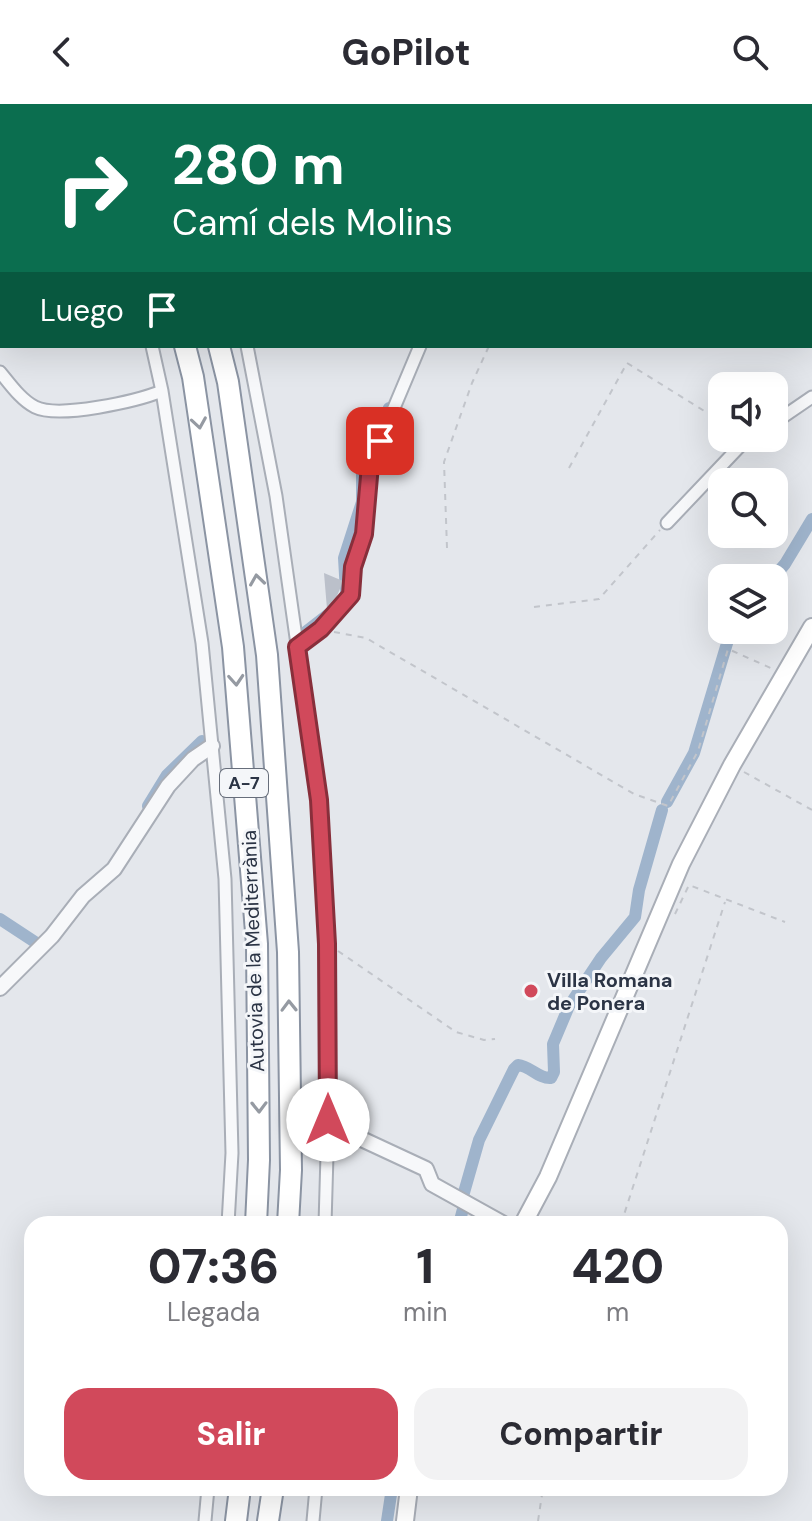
<!DOCTYPE html>
<html lang="es">
<meta charset="utf-8">
<style>
body{margin:0;font-family:"DM Sans",sans-serif;background:#f2f2f3;color:#2b2b33;height:100vh;display:flex;flex-direction:column;font-size:30px;white-space:nowrap}
*{box-sizing:border-box;margin:0}
p{font-size:26px;color:#7c7c81}
.icon{flex:none;width:44px;height:44px;fill:none;stroke:currentColor;stroke-width:2;stroke-linecap:round;stroke-linejoin:round}
.map{position:relative;flex:1;overflow:hidden}
.side{position:absolute;left:24px;top:1112px;width:764px;height:280px;display:flex;flex-direction:column;background:#fff;border-radius:24px;box-shadow:0 8px 32px #0002}
.side>*{flex:none}
.top-card{position:absolute;left:0px;top:0px;width:812px;height:244px;box-shadow:0 8px 32px #0002;background:#0b6e4f;color:#fff;overflow:hidden}
.controls{position:absolute;left:708px;top:268px;display:grid;gap:16px}
.controls a{display:grid;place-items:center;width:80px;height:80px;border-radius:16px;background:#fff;box-shadow:0 8px 32px #0002;font-size:40px}
.pin{position:absolute;display:grid;place-items:center;width:68px;height:68px;color:#fff;margin:-34px;border-radius:16px;box-shadow:0 4px 12px #0006}
.me{position:absolute;width:88px;margin:-44px;rotate:0deg;stroke-linejoin:round;filter:drop-shadow(0 0 6px #0008)}
.turn{display:flex;align-items:center;gap:28px;height:168px;padding:0 40px;font-size:36px}
.turn .icon{width:104px;height:104px;stroke-width:2.5}
.turn b{display:block;font-size:56px;line-height:68px}
.then{display:flex;align-items:center;height:76px;padding:0 40px;background:#0003;gap:16px;font-size:30px}
.eta{display:flex;justify-content:space-evenly;align-items:center;height:136px;text-align:center}
.eta b{font-size:48px;font-weight:800;line-height:56px}
.primary-button{display:flex;gap:16px;margin-top:auto;padding:16px 40px}
.primary-button a{flex:1;height:92px;border-radius:24px;background:#d1495b;color:#fff;font-size:32px;font-weight:800;line-height:92px;text-align:center}
.primary-button a+a{background:#f2f2f3;color:#2b2b33}
header{display:flex;justify-content:space-between;align-items:center;height:104px;padding:0 40px;background:#fff;font-size:36px;font-weight:800}
.map>svg:first-child{display:block}
.lines{fill:none;stroke-linecap:round;stroke-linejoin:round}
.canal{stroke:#9fb4cc;stroke-width:12}
.building{fill:#bbc0ca}
.minor-casing{stroke:#a9aeb7;stroke-width:15}
.tertiary-casing{stroke:#a9aeb7;stroke-width:18}
.secondary-casing{stroke:#a9aeb7;stroke-width:20}
.motorway-casing{stroke:#8b94a3;stroke-width:24}
.path{stroke:#c2c5cb;stroke-width:2;stroke-dasharray:6 6;stroke-linecap:butt}
.minor{stroke:#f7f8fa;stroke-width:11}
.tertiary{stroke:#f7f8fa;stroke-width:14}
.secondary{stroke:#fff;stroke-width:16}
.motorway{stroke:#fff;stroke-width:20}
.oneway{stroke:#959aa2}
.route-casing{stroke:#882f3b;stroke-width:20}
.route{stroke:#d1495b;stroke-width:14}
.poi-dot{fill:#d1495b;stroke:#f4f6f9;stroke-width:3}
.labels{text-anchor:middle;dominant-baseline:central;stroke-width:6;stroke-linejoin:round;paint-order:stroke}
.shield{fill:#f4f6f9;stroke:#676e7b;stroke-width:2}
.shield-label{font-size:18px;font-weight:bold;fill:#2b3445}
.street-label{font-size:20px;fill:#2b3445;stroke:#f4f6f9}
.poi-label{font-size:20px;font-weight:bold;fill:#2b3445;stroke:#f4f6f9;text-anchor:start}
</style>
<header><svg class="icon" aria-label="back" viewBox="0 0 24 24"><path d="M15 5l-7 7 7 7"/></svg>GoPilot<svg class="icon" aria-label="search" viewBox="0 0 24 24"><circle cx="10" cy="10" r="6"/><path d="M15 15l6 6"/></svg></header>
<div class="map">
<svg width="812" height="1417" viewBox="0 0 812 1417">
<rect width="100%" height="100%" fill="#e4e7ec"/>
<g class="lines">
<path class="canal" d="M602,2l2,-2
M773,474l12,-14 27,-45
M346,488l-2,-34 18,-56v-32l27,-62
M303,530l27,-21
M667,698l27,-49 37,-123
M148,702l19,-31 35,-34
M0,815l38,25
M463,1092l16,-56 35,-71 4,-4c12,1 21,14 33,13l3,-6 -1,-28 16,-38 32,-48 34,-41 4,-27 23,-80
M459,1120l4,-15
M387,1417l5,-33"/>
</g>
<path class="building" d="M324,469l19,8 -8,20 -8,8z"/>
<g class="lines">
<g class="minor-casing">
<path id="minor" d="M94,0l1,2
M189,0l1,2
M658,0l3,2
M610,2l1,-2
M810,42h2
M810,182l2,1
M0,183l2,-3
M152,242l10,45 40,252 23,236 7,274 -4,71
M247,242l29,150 43,304 8,144 1,176 -3,104
M0,268c10,12 21,28 35,35 24,12 102,-6 127,-16
M774,319l38,-26
M667,419l74,-78 10,-7
M297,543l24,-18 30,-34 2,-28 11,-33 6,-69 50,-119
M205,1417l3,-33
M313,1417l3,-33"/>
</g>
<g class="tertiary-casing">
<path id="tertiary" d="M0,884l52,-52 31,-40 31,-27 54,-83 25,-27 19,-13
M328,1023l12,2 86,40 6,15 72,40"/>
</g>
<g class="secondary-casing">
<path id="secondary" d="M523,1120l25,-47 133,-313 51,-99 80,-138
M405,1417l4,-33"/>
</g>
<g class="motorway-casing">
<path id="motorway" d="M123,0l1,2
M157,0l1,2
M185,242l8,31 40,270 24,297 2,216 -3,64
M219,242l9,36 39,273 21,297 3,218 -3,54
M236,1417l4,-33
M268,1417l5,-33"/>
</g>
<path class="path" d="M569,364l58,-105 95,59
M447,444l-3,-86 28,-79 17,-37
M534,503l65,-8 61,-69
M334,528l32,6 268,156 34,12 30,-55 30,-102 45,20
M744,668l68,38
M675,810l14,-29 96,37
M338,847l118,81 28,8 11,-1
M621,1120l104,-322
M538,1417l5,-33"/>
<use href="#minor" class="minor"/>
<use href="#tertiary" class="tertiary"/>
<use href="#secondary" class="secondary"/>
<use href="#motorway" class="motorway"/>
</g>
<defs><path id="oneway-chevron" d="M-2-3.5L2.5 0L-2 3.5" fill="none" stroke-width="1.6" stroke-linecap="round" stroke-linejoin="round" transform="scale(2)"/></defs>
<g class="oneway">
<use href="#oneway-chevron" transform="translate(199 319) rotate(81)"/>
<use href="#oneway-chevron" transform="translate(257 476) rotate(-98)"/>
<use href="#oneway-chevron" transform="translate(236 576) rotate(86)"/>
<use href="#oneway-chevron" transform="translate(289 902) rotate(-91)"/>
<use href="#oneway-chevron" transform="translate(259 1003) rotate(89)"/>
</g>
<g class="lines">
<g class="route-casing">
<path id="route" d="M328,1016l-1,-176 -8,-144 -22,-153 24,-18 30,-34 2,-28 11,-33 6,-69 10,-24"/>
</g>
<use href="#route" class="route"/>
</g>
<circle class="poi-dot" cx="531" cy="887" r="8"/>
<g class="labels">
<rect class="shield" x="220" y="665" width="48" height="28" rx="6"/>
<g class="shield-label">
<text x="244" y="679">A-7</text>
</g>
<g class="street-label">
<text transform="translate(253 847) rotate(-92)">Autovia de la Mediterrània</text>
</g>
<g class="poi-label">
<text x="547" y="876">Villa Romana<tspan x="547" dy="23">de Ponera</tspan></text>
</g>
</g>
</svg>
<div class="controls">
<a><svg class="icon" aria-label="sound" viewBox="0 0 24 24"><path d="M4 9h4l5-4v14l-5-4H4zM17 9q2 3 0 6"/></svg></a>
<a><svg class="icon" aria-label="search" viewBox="0 0 24 24"><circle cx="10" cy="10" r="6"/><path d="M15 15l6 6"/></svg></a>
<a><svg class="icon" aria-label="layers" viewBox="0 0 24 24"><path d="M12 4l9 5-9 5-9-5zM3 14l9 5 9-5"/></svg></a>
</div>
<div class="pin" style="left:380px;top:337px;background:#d93025"><svg class="icon" aria-label="arrive" viewBox="0 0 24 24"><path d="M6 21V4h12l-3 4 3 4H6"/></svg></div>
<svg class="me" style="left:328px;top:1016px" viewBox="-20 -20 40 40"><circle r="19" fill="#fff"/><path d="M0-13L10 11 0 6-10 11z" fill="#d1495b"/></svg>
<div class="top-card">
<div class="turn"><svg class="icon" aria-label="right" viewBox="0 0 24 24"><path d="M7 20v-9h11M14 6l5 5-5 5"/></svg><div><b>280 m</b>Camí dels Molins</div></div>
<div class="then">Luego<svg class="icon" aria-label="arrive" viewBox="0 0 24 24"><path d="M6 21V4h12l-3 4 3 4H6"/></svg></div>
</div>
<section class="side">
<div class="eta">
<div><b>07:36</b><p>Llegada</p></div>
<div><b>1</b><p>min</p></div>
<div><b>420</b><p>m</p></div>
</div>
<div class="primary-button"><a>Salir</a><a>Compartir</a></div>
</section>
</div>
